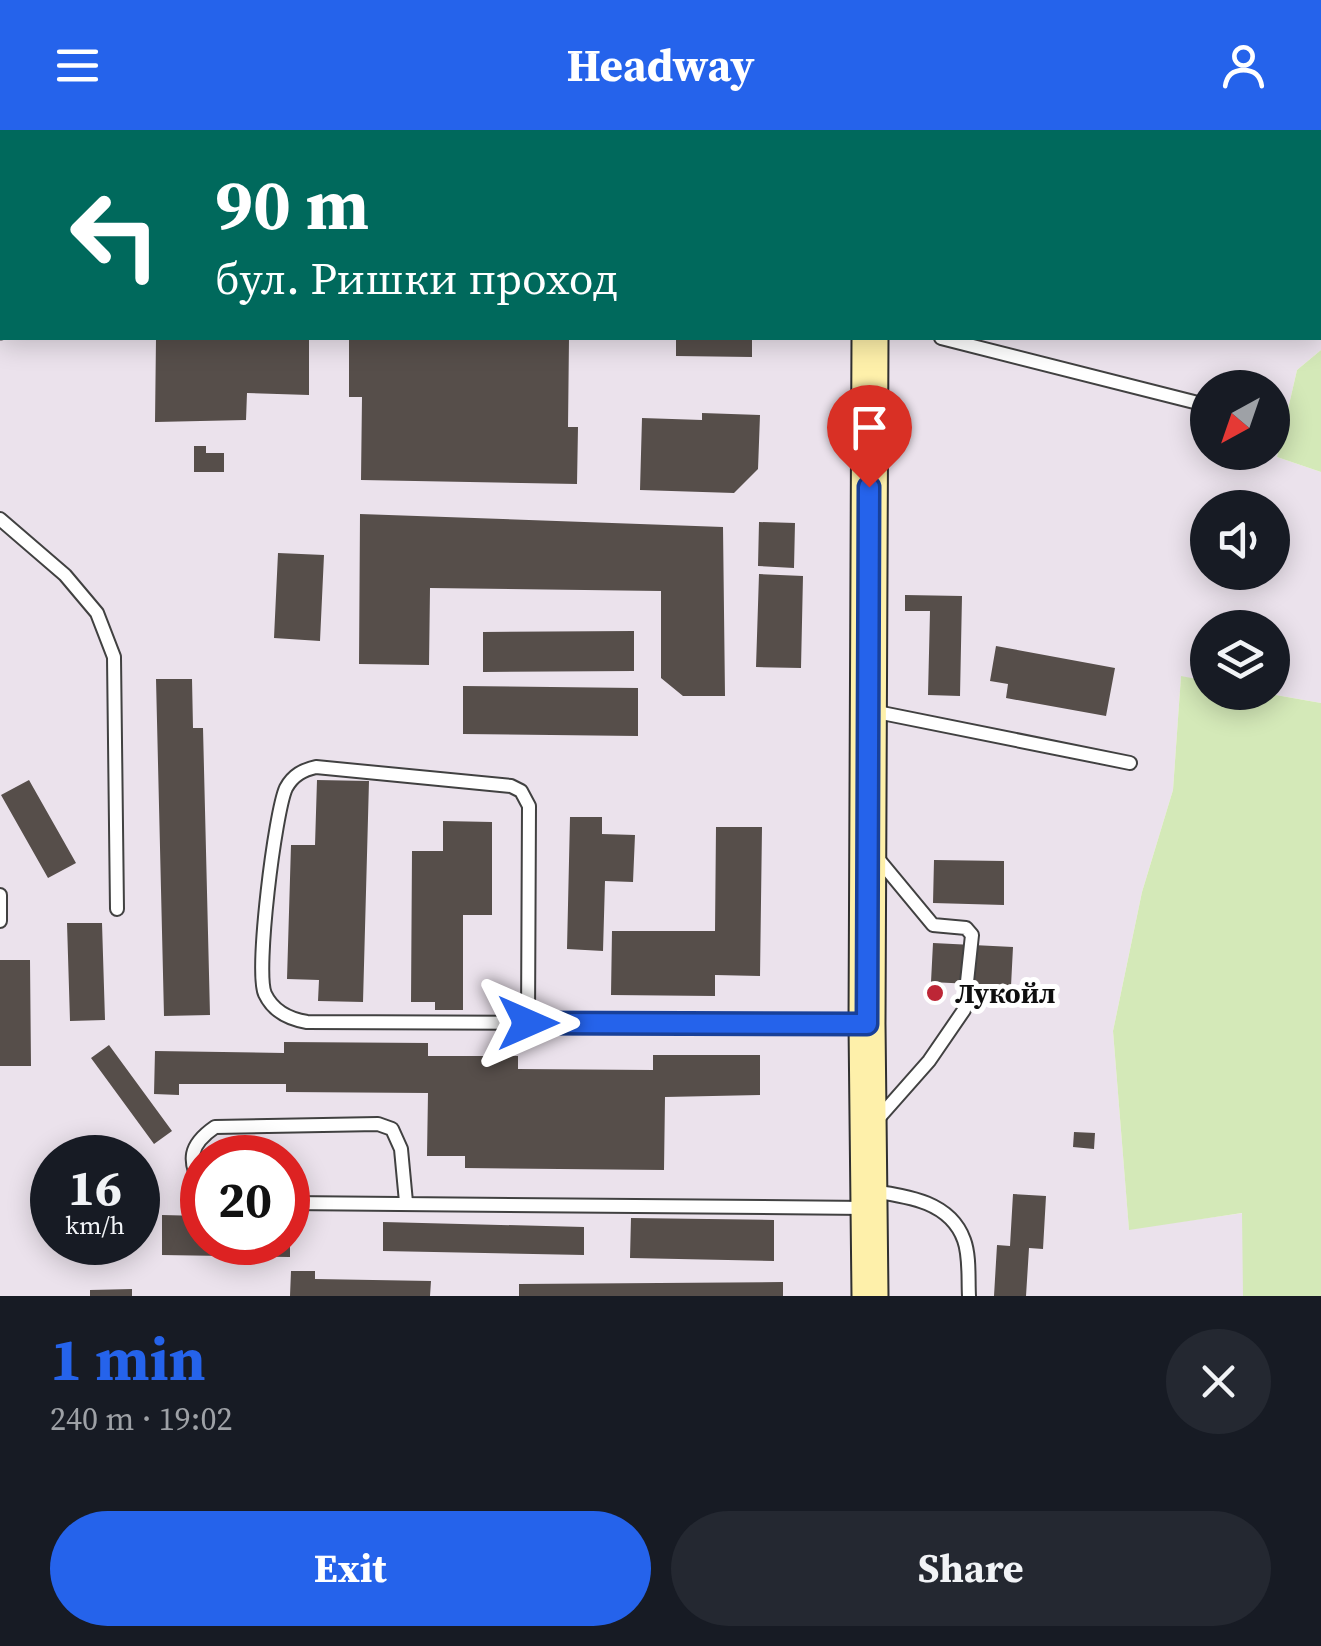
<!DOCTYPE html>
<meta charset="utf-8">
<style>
body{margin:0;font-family:"Source Serif 4",serif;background:#242831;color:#f1f3f6;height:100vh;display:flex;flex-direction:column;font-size:38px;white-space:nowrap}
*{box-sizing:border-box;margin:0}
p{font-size:32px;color:#9ea1a6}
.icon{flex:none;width:55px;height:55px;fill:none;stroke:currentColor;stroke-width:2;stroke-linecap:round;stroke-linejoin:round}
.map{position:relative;height:1166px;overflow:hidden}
.side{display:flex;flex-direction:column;background:#171b24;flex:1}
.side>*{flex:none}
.top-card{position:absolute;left:0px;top:0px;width:1322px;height:210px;box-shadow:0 5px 25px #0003;background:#00695c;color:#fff;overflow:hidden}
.needle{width:65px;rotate:220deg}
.buttons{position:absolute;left:1190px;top:240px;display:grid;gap:20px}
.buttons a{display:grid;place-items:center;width:100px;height:100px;border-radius:50%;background:#171b24;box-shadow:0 5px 25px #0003;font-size:50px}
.speed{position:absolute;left:30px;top:1005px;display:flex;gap:20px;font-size:50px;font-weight:700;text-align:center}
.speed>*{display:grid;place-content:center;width:130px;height:130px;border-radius:50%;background:#171b24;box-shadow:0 5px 25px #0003;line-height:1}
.speed small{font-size:25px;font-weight:400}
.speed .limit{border:15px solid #d22;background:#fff;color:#111}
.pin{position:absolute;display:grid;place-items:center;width:85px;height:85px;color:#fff;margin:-102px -42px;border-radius:50% 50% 50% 0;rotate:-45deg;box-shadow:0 0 10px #0007}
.pin .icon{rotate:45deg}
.me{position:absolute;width:110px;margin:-55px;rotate:90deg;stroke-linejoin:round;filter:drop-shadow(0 0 8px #0008)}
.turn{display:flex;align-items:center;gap:35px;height:210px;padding:0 50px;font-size:45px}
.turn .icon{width:130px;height:130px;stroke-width:2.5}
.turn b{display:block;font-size:70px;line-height:85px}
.round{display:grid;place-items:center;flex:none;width:105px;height:105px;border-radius:52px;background:#242831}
.overview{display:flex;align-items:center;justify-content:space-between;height:170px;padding:0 50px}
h1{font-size:60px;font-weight:700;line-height:75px;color:#2563eb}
.button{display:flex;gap:20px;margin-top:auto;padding:20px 50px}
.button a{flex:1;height:115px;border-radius:60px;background:#2563eb;color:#fff;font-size:40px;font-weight:700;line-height:115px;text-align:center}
.button a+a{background:#242831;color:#f1f3f6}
header{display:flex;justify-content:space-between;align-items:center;height:130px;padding:0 50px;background:#2563eb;color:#fff;font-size:45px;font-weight:700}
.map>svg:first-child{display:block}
.industrial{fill:#ebe2ec;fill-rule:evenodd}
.green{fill:#d4e9b8}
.building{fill:#564e4a}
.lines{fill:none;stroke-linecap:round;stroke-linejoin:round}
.service-casing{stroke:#414141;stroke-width:16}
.minor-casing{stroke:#414141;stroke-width:29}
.secondary-casing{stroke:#303030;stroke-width:39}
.service{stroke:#fff;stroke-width:12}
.minor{stroke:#fff;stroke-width:25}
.secondary{stroke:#fef0aa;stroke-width:35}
.route-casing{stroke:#184099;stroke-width:25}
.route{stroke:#2563eb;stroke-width:18}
.poi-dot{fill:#bd2636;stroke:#fff;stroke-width:4}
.labels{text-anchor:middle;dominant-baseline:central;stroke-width:10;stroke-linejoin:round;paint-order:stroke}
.poi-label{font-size:28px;font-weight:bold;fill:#0e0e0e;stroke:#fff;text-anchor:start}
</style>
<header><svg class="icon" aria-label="menu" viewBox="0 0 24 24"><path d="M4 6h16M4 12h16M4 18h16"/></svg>Headway<svg class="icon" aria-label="person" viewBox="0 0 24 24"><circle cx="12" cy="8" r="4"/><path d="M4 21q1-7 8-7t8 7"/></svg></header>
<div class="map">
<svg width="1321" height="1166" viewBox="0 0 1321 1166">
<rect width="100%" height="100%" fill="#fffbee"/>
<path class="industrial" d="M0,0l1166,2h-1164v206h1318l1,-131v143l-24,20 -20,87 44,15v231l-57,-10 8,-1v-64h-64l-1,53 -26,-4 -8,113 -31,102 -29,139 16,198 114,-16v83h-1243zM1208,258h64v64h-64zM1208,378h64v64h-64zM52,1028h86v84h-86zM202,1028h86v84h-86z"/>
<path class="green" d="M1162,0h159v77l-1,-75z
M1321,220v122l-44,-15 20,-87z
M1181,546l26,5 1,11 56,1 57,10v593h-78l-1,-83 -113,17 -16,-199 29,-139 31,-102z"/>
<path class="building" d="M156,208h153v57l-62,-2 -1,27 -91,2z
M349,208h220l-1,89h10l-1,57 -216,-4 1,-83h-13z
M676,208h76v19l-76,-1z
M702,283l58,2 -2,54 -24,24 -94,-3 2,-72 60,2z
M194,316h12v7h18v19h-30z
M360,384l363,13 2,169h-42l-22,-18v-87l-231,-3 -1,77 -70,-1z
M759,392l36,1 -1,45 -36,-2z
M278,423l46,2 -4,86 -46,-3z
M759,444l44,2 -2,92 -45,-1z
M905,465l57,1 -2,100 -32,-1 2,-84h-25z
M634,501v40l-151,1v-40z
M996,516l119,22 -9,48 -100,-18 2,-14 -18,-3z
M156,549h36l1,49h10l7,287 -46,1z
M463,556l175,2v48l-175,-2z
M29,650l47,83 -28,15 -47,-83z
M317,650l52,1 -6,221 -45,-1 1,-21 -32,-1 4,-134h24z
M570,687h32v17l33,1 -2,47 -28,-1 -2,70 -36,-2z
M443,691l49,1v93h-29v95h-28v-8h-24l1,-151h31z
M716,697h46l-2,149 -45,-1v21l-104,-1 1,-64h103z
M934,730l70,1v44l-71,-2z
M67,793h35l3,97 -35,1z
M933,813l80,4 -2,39 -80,-4z
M0,830h30l1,106h-31z
M284,912l144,1v13h90v13l135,1v-15h107v40l-95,2 -1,73 -199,-2v-12h-38l1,-63 -142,-1v-8h-107v11l-25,-1 1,-43 129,2z
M109,915l63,86 -18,13 -63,-86z
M1074,1002l21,1 -1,16 -21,-2z
M1013,1064l33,2 -3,53 -14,-1 -3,48h-32l3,-51 13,1z
M162,1085l40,1v26h88v15l-128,-2z
M631,1088l143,2v41l-144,-3z
M383,1092l201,5v28l-201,-4z
M291,1141h24v8l116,2 -1,15h-140z
M783,1152v14h-264v-12z
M132,1159v7h-42v-6z"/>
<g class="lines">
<g class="service-casing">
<path id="service" d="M941,208l257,65
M0,389l65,56 32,38 17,44 3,252
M872,581l258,52
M875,725l58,70 33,3 6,7 -8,75 -35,51 -53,60
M0,765v26
M528,893l1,-217 -8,-15 -10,-5 -195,-19c-13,3 -23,8 -30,21 -11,24 -31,184 -21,206 8,17 24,25 42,28l557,2
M202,1058c-15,-28 -13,-43 13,-61l163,-3 14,5 9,20 5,53
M871,1061c35,5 79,10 93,49 6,16 4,39 5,56
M288,1073l579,5"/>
</g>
<g class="minor-casing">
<path id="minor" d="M149,2l2,-2
M0,196l2,-3"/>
</g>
<g class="secondary-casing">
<path id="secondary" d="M871,2v-2
M870,1166l-3,-272 3,-686"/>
</g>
<use href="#service" class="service"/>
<use href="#minor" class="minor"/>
<use href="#secondary" class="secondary"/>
</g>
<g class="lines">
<g class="route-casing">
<path id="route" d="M528,893l339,1 2,-537"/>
</g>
<use href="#route" class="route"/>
</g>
<circle class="poi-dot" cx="935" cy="863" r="10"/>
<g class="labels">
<g class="poi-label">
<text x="955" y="863">Лукойл</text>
</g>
</g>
</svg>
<div class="buttons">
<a><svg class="needle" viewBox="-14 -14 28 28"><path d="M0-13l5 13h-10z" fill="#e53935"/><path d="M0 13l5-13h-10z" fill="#9ea1a6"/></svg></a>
<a><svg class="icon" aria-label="sound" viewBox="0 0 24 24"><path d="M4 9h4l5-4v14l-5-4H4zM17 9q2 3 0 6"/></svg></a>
<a><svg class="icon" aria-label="layers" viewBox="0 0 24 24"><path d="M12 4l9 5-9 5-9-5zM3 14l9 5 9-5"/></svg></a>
</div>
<div class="speed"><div>16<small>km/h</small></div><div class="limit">20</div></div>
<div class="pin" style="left:869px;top:357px;background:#d93025"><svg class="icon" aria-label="arrive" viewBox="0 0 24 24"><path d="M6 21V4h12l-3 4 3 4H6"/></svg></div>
<svg class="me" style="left:528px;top:893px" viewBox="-20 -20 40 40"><path d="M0-17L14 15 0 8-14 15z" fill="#2563eb" stroke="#fff" stroke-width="4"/></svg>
<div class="top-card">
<div class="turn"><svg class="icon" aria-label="left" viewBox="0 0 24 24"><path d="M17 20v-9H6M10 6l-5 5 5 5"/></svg><div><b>90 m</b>бул. Ришки проход</div></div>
</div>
</div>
<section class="side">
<div class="overview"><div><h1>1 min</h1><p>240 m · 19:02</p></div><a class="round"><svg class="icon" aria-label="close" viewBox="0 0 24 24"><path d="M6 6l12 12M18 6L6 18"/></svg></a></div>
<div class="button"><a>Exit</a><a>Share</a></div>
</section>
